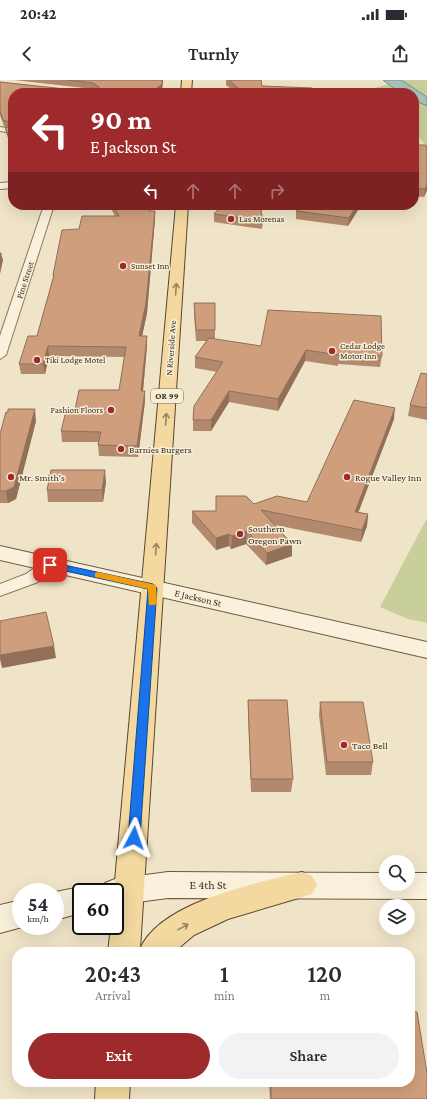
<!DOCTYPE html>
<style>
body{margin:0;font-family:"Crimson Pro",serif;background:#f2f2f3;color:#2b2b33;height:100vh;display:flex;flex-direction:column;font-size:15px;white-space:nowrap}
*{box-sizing:border-box;margin:0}
p{font-size:13px;color:#7c7c81}
.icon{flex:none;width:22px;height:22px;fill:none;stroke:currentColor;stroke-width:2;stroke-linecap:round;stroke-linejoin:round}
.map{position:relative;flex:1;overflow:hidden}
.sheet{position:absolute;left:12px;top:867px;width:403px;height:140px;display:flex;flex-direction:column;background:#fff;border-radius:16px;box-shadow:0 4px 16px #0002}
.sheet>*{flex:none}
.hud{position:absolute;left:8px;top:8px;width:411px;height:122px;border-radius:16px;box-shadow:0 4px 16px #0002;background:#9e2a2b;color:#fff;overflow:hidden}
.controls{position:absolute;left:379px;top:775px;display:grid;gap:8px}
.controls a{display:grid;place-items:center;width:36px;height:36px;border-radius:50%;background:#fff;box-shadow:0 4px 16px #0002;font-size:20px}
.speed{position:absolute;left:12px;top:803px;display:flex;gap:8px;font-size:20px;font-weight:700;text-align:center}
.speed>*{display:grid;place-content:center;width:52px;height:52px;border-radius:50%;background:#fff;box-shadow:0 4px 16px #0002;line-height:1}
.speed small{font-size:10px;font-weight:400}
.speed .limit{border:2px solid #111;border-radius:6px;background:#fff;color:#111}
.pin{position:absolute;display:grid;place-items:center;width:34px;height:34px;color:#fff;margin:-17px;border-radius:8px;box-shadow:0 2px 6px #0006}
.me{position:absolute;width:44px;margin:-22px;rotate:4deg;stroke-linejoin:round;filter:drop-shadow(0 0 3px #0008)}
.turn{display:flex;align-items:center;gap:14px;height:84px;padding:0 16px;font-size:18px}
.turn .icon{width:52px;height:52px;stroke-width:2.5}
.turn b{display:block;font-size:28px;line-height:34px}
.lanes{display:flex;align-items:center;height:38px;padding:0 16px;background:#0003;justify-content:center;gap:20px;direction:ltr}
.lanes .off{opacity:.35}
.eta{display:flex;justify-content:space-evenly;align-items:center;height:68px;text-align:center}
.eta b{font-size:24px;font-weight:600;line-height:28px}
.action{display:flex;gap:8px;margin-top:auto;padding:8px 16px}
.action a{flex:1;height:46px;border-radius:24px;background:#9e2a2b;color:#fff;font-size:16px;font-weight:600;line-height:46px;text-align:center}
.action a+a{background:#f2f2f3;color:#2b2b33}
.status{display:flex;justify-content:space-between;align-items:center;height:28px;padding:0 20px;background:#fff;direction:ltr}
.status svg{height:11px;fill:currentColor}
header{display:flex;justify-content:space-between;align-items:center;height:52px;padding:0 16px;background:#fff;font-size:18px;font-weight:600}
.map>svg:first-child{display:block}
.green{fill:#c9cf9b}
.water{fill:#a9c4bc;stroke:#6f938a}
.lines{fill:none;stroke-linecap:round;stroke-linejoin:round}
.street-casing{stroke:#8d765c;stroke-width:2}
.secondary-casing{stroke:#6f573f;stroke-width:2}
.primary-casing{stroke:#5b4430;stroke-width:2}
.street{fill:#faf1dc;fill-rule:evenodd}
.secondary{fill:#faf1dc;fill-rule:evenodd}
.primary{fill:#f3d9a0;fill-rule:evenodd}
.wall{fill:#b2896c}
.shaded-wall{fill:#916f58}
.building{fill:#cf9f7d;stroke:#916f58}
.oneway{stroke:#988460}
.route{fill:#1a73e8;stroke:#114b97}
.slow{fill:#f59e0b}
.poi-dot{fill:#9e2a2b;stroke:#f7eed8;stroke-width:1.5}
.labels{text-anchor:middle;dominant-baseline:central;stroke-width:3;stroke-linejoin:round;paint-order:stroke}
.far-poi-label{font-size:9px;fill:#3d2e20;stroke:#f7eed8;text-anchor:start}
.far-street-label{font-size:9px;fill:#3d2e20;stroke:#f7eed8}
.shield{fill:#f7eed8;stroke:#756857;stroke-width:1}
.shield-label{font-size:9px;font-weight:bold;fill:#3d2e20}
.poi-label{font-size:10px;fill:#3d2e20;stroke:#f7eed8;text-anchor:start}
.street-label{font-size:10px;fill:#3d2e20;stroke:#f7eed8}
.near-street-label{font-size:12px;fill:#3d2e20;stroke:#f7eed8}
</style>
<div class="status"><b>20:42</b><svg viewBox="0 0 49 12"><path d="M0 12V9h3v3zM5 12V6h3v6zM10 12V3h3v9zM15 12V0h3v12zM26 1h20v11H26zM47 4h2v5h-2z"/></svg></div>
<header><svg class="icon" aria-label="back" viewBox="0 0 24 24"><path d="M15 5l-7 7 7 7"/></svg>Turnly<svg class="icon" aria-label="share" viewBox="0 0 24 24"><path d="M12 15V3M7 8l5-5 5 5M5 13v7h14v-7"/></svg></header>
<div class="map">
<svg width="427" height="1019" viewBox="0 0 427 1019">
<rect width="100%" height="100%" fill="#f0e4c8"/>
<path class="green" d="M404,0h23v66l-13,-14v-39h-42l2,-5z
M427,438v105l-19,-4 -28,-12z"/>
<path class="water" d="M383,0h18l26,17v9l-13,-6v-7h-14z"/>
<g class="lines">
<g class="street-casing">
<path id="street" d="M0,47l13,2v4l-13,-2z
M13,102v6l-13,1v-6z
M44,125h10l-48,150 -6,4v-23z
M50,480l6,1 2,4 -20,17 -38,14v-12l26,-10 18,-13z"/>
</g>
<g class="secondary-casing">
<path id="secondary" d="M0,466l427,96v16l-427,-98z
M168,792l218,1v11h22v-11h19v26l-259,-1 -53,7v-13h-15l5,-9 10,-4z
M81,807l11,5h-11v21l-26,7v-28z
M21,820v26h5l-26,7v-28z"/>
</g>
<g class="primary-casing">
<path id="primary" d="M182,0h10l-1,13h-10z
M176,125h12l-48,744c20,-47 116,-66 162,-77l10,4 5,9 -5,9 -84,25 -34,16 -20,17h-66l3,-26h4l-1,-34z
M96,1002h34l-1,17h-34z"/>
</g>
<use href="#street" class="street"/>
<use href="#secondary" class="secondary"/>
<use href="#primary" class="primary"/>
</g>
<path class="wall" d="M14,0h149l-1,10 -4,3h-145v58l-7,-18 -1,-6 4,1 -5,-2 -4,-11v-33l65,7h28z
M226,0h35l1,6 52,7h-78l-10,-8z
M414,65l13,5v40l-3,7 -10,-1z
M109,125h37l9,14 -8,94 -5,23h5v10l-4,45 2,10 -7,56 -39,-1 -1,-11 1,-3h-37l-1,-11 14,-21 44,-20 5,-33 -75,-1 -4,18h-24l-2,-10 18,-28 16,-58v-3l26,-46 36,-13z
M301,125h65l-3,5h-5l-10,16 -52,-7v-8z
M214,134l49,7 -1,8 -48,-7z
M194,223h21v36l46,7 121,10 -2,11 -42,-3v2l-33,-5 -27,50 -49,-9 -18,29h-18v-11l24,-48 -22,-4v-11l11,-16h-10l-2,-27z
M427,294v46l-19,-4 2,-11z
M394,339l-36,93 10,2 -1,12 -6,16 -86,-17 17,31 -26,9 -20,-21 -15,5 -2,-3 -13,4 -24,-27v-12h24v-15l38,8 53,-2z
M36,341l-20,78 -8,4h-8v-69z
M106,402l-3,20h-55l-1,-12z
M248,620l45,79 -2,13h-40l-3,-79z
M320,622l53,60 -2,13h-45l-7,-60z
M269,1002h141l17,17h-157z"/>
<path class="shaded-wall" d="M162,0h1l-1,10 -4,3h-7z
M427,104v6l-3,7 1,-8z
M357,125h2l-1,5 -10,16 1,-8z
M364,125h2l-3,5z
M155,131v8l-8,94 -7,33 -1,-10z
M1,173l2,7 -3,14v-14z
M147,256v10l-5,55 -1,-10z
M48,266l1,10 -4,18 -2,-10z
M306,270l-1,11 -27,50v-12z
M145,311v10l-7,56 -1,-11z
M229,311v11l-18,29v-11z
M395,328l-1,11 -40,105 1,-12z
M35,329l1,12 -20,78 -8,4 -2,-12z
M105,390l1,12 -3,20 -1,-12z
M368,434l-1,12 -6,16 1,-12z
M247,451l-1,13 -15,5 1,-13z
M229,454v12l-13,4v-12z
M292,464v12l-26,9 1,-12z
M54,566l2,12 -54,10 -2,-9v-4z"/>
<path class="building" d="M67,0h95v4l-11,9h-138v30l-10,-3 -3,-9v-29l65,7h33l1,-2 -6,-4z
M229,0h32l1,6 50,2 2,5h-70z
M5,47l8,1v19z
M414,65h12l1,5v34l-2,5 -11,-1z
M113,125h33l3,6h6l-9,92 -7,33h8l-6,55h4l-8,55 -39,-1 3,-13 -40,-1 5,-20 9,-1 4,-20h40l7,-43 -78,-1 -5,18h-24l9,-28h9l17,-61h-1l9,-45 17,-1 3,-13h37z
M222,125h38l3,16 -49,-7z
M301,125h56l-8,13 -53,-7z
M0,173h1l-1,7z
M194,223h21v27h-19z
M268,230l113,6 1,40 -43,-3v2l-33,-5 -28,49 -49,-8 -18,29h-18l1,-14 29,-44 -28,-5 14,-19 52,8z
M421,293l6,1v34l-17,-3z
M354,320l41,8 -40,104 13,2 -6,16 -101,-20 31,34 -25,9 -20,-22 -15,5 -3,-2 -13,4 -24,-27h24v-15h30l8,8 23,-8 30,6z
M8,329h27l-21,78 -8,4h-6v-57l6,-22h2z
M51,390h54l-3,20h-55z
M46,532l8,34 -54,9v-34z
M248,620h39l6,79h-42z
M320,622h43l10,60h-46z
M410,917h2l-2,10z
M410,932h7l10,61v26h-156v-17h139z"/>
<defs><path id="oneway-shaft" d="M-6 0H5M1.5-3L5.5 0L1.5 3" fill="none" stroke-width="1.6" stroke-linecap="round" stroke-linejoin="round"/></defs>
<g class="oneway">
<use href="#oneway-shaft" transform="translate(176 209) rotate(-86)"/>
<use href="#oneway-shaft" transform="translate(166 339) rotate(-86)"/>
<use href="#oneway-shaft" transform="translate(156 469) rotate(-86)"/>
<use href="#oneway-shaft" transform="translate(183 847) rotate(-29)"/>
</g>
<path class="route" d="M50,482l103,22 4,4 -17,250 -2,4 -4,1 -4,-1 -2,-4 20,-249 -101,-22 -1,-2z"/>
<path class="slow" d="M98,492l58,13 1,18 -2,2h-6l-1,-16 -53,-12v-4z"/>
<g class="poi-dot">
<circle cx="231" cy="139" r="4"/>
<circle cx="123" cy="186" r="4"/>
<circle cx="332" cy="271" r="4"/>
<circle cx="37" cy="280" r="4"/>
<circle cx="111" cy="330" r="4"/>
<circle cx="121" cy="369" r="4"/>
<circle cx="11" cy="397" r="4"/>
<circle cx="347" cy="397" r="4"/>
<circle cx="240" cy="454" r="4"/>
<circle cx="344" cy="665" r="4"/>
</g>
<g class="labels">
<g class="far-poi-label">
<text x="239" y="139">Las Morenas</text>
<text x="131" y="186">Sunset Inn</text>
<text x="340" y="266">Cedar Lodge<tspan x="340" dy="10">Motor Inn</tspan></text>
<text x="45" y="280">Tiki Lodge Motel</text>
<text x="103" y="330" text-anchor="end">Fashion Floors</text>
</g>
<g class="far-street-label">
<text transform="translate(25 200) rotate(-72)">Pine Street</text>
<text transform="translate(171 268) rotate(-86)">N Riverside Ave</text>
</g>
<rect class="shield" x="151" y="309" width="32" height="14" rx="3"/>
<g class="shield-label">
<text x="167" y="316">OR 99</text>
</g>
<g class="poi-label">
<text x="129" y="369">Barnies Burgers</text>
<text x="19" y="397">Mr. Smith's</text>
<text x="355" y="397">Rogue Valley Inn</text>
<text x="248" y="448">Southern<tspan x="248" dy="12">Oregon Pawn</tspan></text>
<text x="352" y="665">Taco Bell</text>
</g>
<g class="street-label">
<text transform="translate(198 518) rotate(13)">E Jackson St</text>
</g>
<g class="near-street-label">
<text x="208" y="805">E 4th St</text>
</g>
</g>
</svg>
<div class="controls">
<a><svg class="icon" aria-label="search" viewBox="0 0 24 24"><circle cx="10" cy="10" r="6"/><path d="M15 15l6 6"/></svg></a>
<a><svg class="icon" aria-label="layers" viewBox="0 0 24 24"><path d="M12 4l9 5-9 5-9-5zM3 14l9 5 9-5"/></svg></a>
</div>
<div class="speed"><div>54<small>km/h</small></div><div class="limit">60</div></div>
<div class="pin" style="left:50px;top:485px;background:#d93025"><svg class="icon" aria-label="arrive" viewBox="0 0 24 24"><path d="M6 21V4h12l-3 4 3 4H6"/></svg></div>
<svg class="me" style="left:134px;top:758px" viewBox="-20 -20 40 40"><path d="M0-17L14 15 0 8-14 15z" fill="#1a73e8" stroke="#fff" stroke-width="4"/></svg>
<div class="hud">
<div class="turn"><svg class="icon" aria-label="left" viewBox="0 0 24 24"><path d="M17 20v-9H6M10 6l-5 5 5 5"/></svg><div><b>90 m</b>E Jackson St</div></div>
<div class="lanes"><svg class="icon" aria-label="left" viewBox="0 0 24 24"><path d="M17 20v-9H6M10 6l-5 5 5 5"/></svg><svg class="icon off" aria-label="ahead" viewBox="0 0 24 24"><path d="M12 20V5M6 11l6-6 6 6"/></svg><svg class="icon off" aria-label="ahead" viewBox="0 0 24 24"><path d="M12 20V5M6 11l6-6 6 6"/></svg><svg class="icon off" aria-label="right" viewBox="0 0 24 24"><path d="M7 20v-9h11M14 6l5 5-5 5"/></svg></div>
</div>
<section class="sheet">
<div class="eta">
<div><b>20:43</b><p>Arrival</p></div>
<div><b>1</b><p>min</p></div>
<div><b>120</b><p>m</p></div>
</div>
<div class="action"><a>Exit</a><a>Share</a></div>
</section>
</div>
